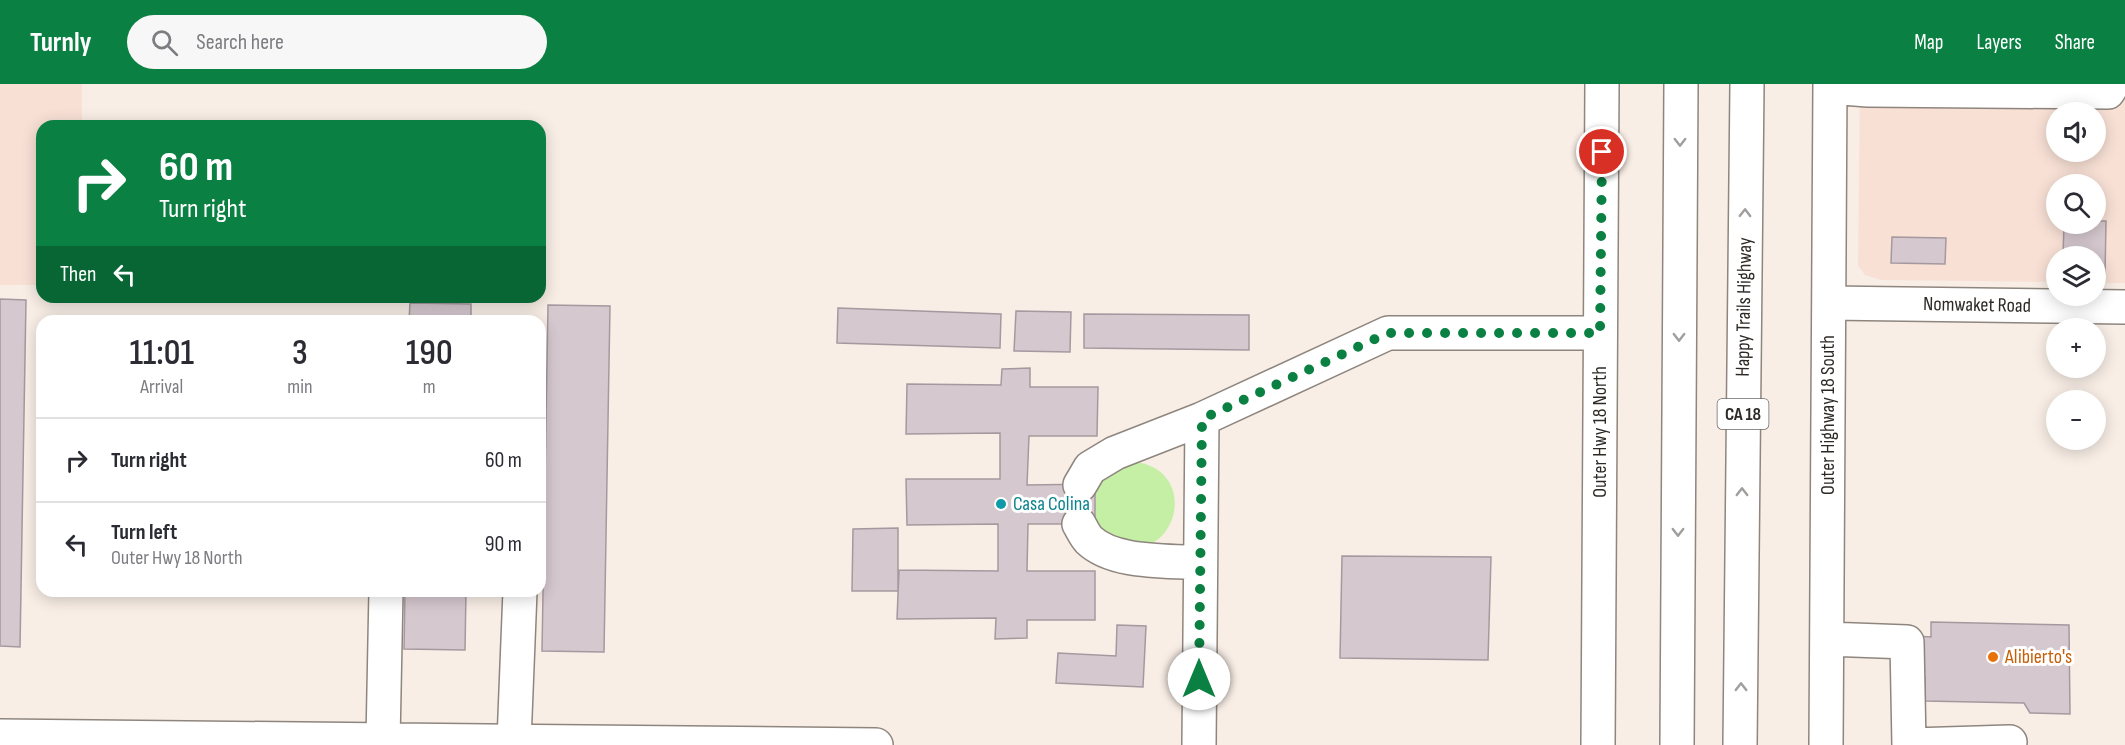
<!DOCTYPE html>
<meta charset="utf-8">
<style>
body{margin:0;font-family:"Sofia Sans Condensed",sans-serif;background:#f7f7f7;color:#2b2b33;height:100vh;display:flex;flex-direction:column;font-size:22px;white-space:nowrap}
*{box-sizing:border-box;margin:0}
p{font-size:20px;color:#7c7c81}
.icon{flex:none;width:33px;height:33px;fill:none;stroke:currentColor;stroke-width:2;stroke-linecap:round;stroke-linejoin:round}
.map{position:relative;flex:1;overflow:hidden}
.drawer{position:absolute;left:36px;top:231px;width:510px;height:282px;display:flex;flex-direction:column;background:#fff;border-radius:18px;box-shadow:0 3px 15px #0003}
.drawer>*{flex:none}
.guide{position:absolute;left:36px;top:36px;width:510px;height:183px;border-radius:18px;box-shadow:0 3px 15px #0003;background:#0b8043;color:#fff;overflow:hidden}
.buttons{position:absolute;left:2046px;top:18px;display:grid;gap:12px}
.buttons a{display:grid;place-items:center;width:60px;height:60px;border-radius:50%;background:#fff;box-shadow:0 3px 15px #0003;font-size:30px}
.pin{position:absolute;display:grid;place-items:center;width:51px;height:51px;color:#fff;margin:-26px;border:3px solid #fff;border-radius:50%;box-shadow:0 2px 6px #0007}
.me{position:absolute;width:66px;margin:-33px;rotate:0deg;stroke-linejoin:round;filter:drop-shadow(0 0 4px #0008)}
.turn{display:flex;align-items:center;gap:21px;height:126px;padding:0 24px;font-size:27px}
.turn .icon{width:78px;height:78px;stroke-width:2.5}
.turn b{display:block;font-size:42px;line-height:51px}
.then{display:flex;align-items:center;height:57px;padding:0 24px;background:#0003;gap:12px;font-size:22px}
.eta{display:flex;justify-content:space-evenly;align-items:center;height:102px;text-align:center}
.eta b{font-size:36px;font-weight:600;line-height:42px}
ul{padding:0;list-style:none}
li{display:flex;align-items:center;gap:18px;height:84px;padding:0 24px;border-top:2px solid #e1e1e2}
li div{flex:1}
li b{display:block;font-size:22px}
li em{font-style:normal}
header{display:flex;align-items:center;gap:36px;box-sizing:border-box;height:84px;padding:0 30px;background:#0b8043;color:#fff}
header strong{font-size:28px}
nav{display:flex;gap:33px;margin-inline-start:auto;font-size:21px}
.search{width:420px;height:54px;background:#f7f7f7;display:flex;align-items:center;gap:15px;box-sizing:border-box;padding:0 21px;border-radius:33px;color:#7c7c81;font-size:22px}
.map>svg:first-child{display:block}
.industrial{fill:#f8e0d5;fill-rule:evenodd}
.green{fill:#c4efa4}
.building{fill:#d5c8ce;stroke:#a5999f;stroke-width:1.5}
.lines{fill:none;stroke-linecap:round;stroke-linejoin:round}
.minor-casing{stroke:#8e857e;stroke-width:36}
.major-casing{stroke:#8e857e;stroke-width:36}
.minor{stroke:#fff;stroke-width:33}
.major{stroke:#fff;stroke-width:33}
.oneway{stroke:#a09f9d}
.route{stroke:#0b8043;stroke-width:10;stroke-dasharray:0 18}
.culture-dot{fill:#0f9aa8;stroke:#fff;stroke-width:2}
.food-dot{fill:#e8710a;stroke:#fff;stroke-width:2}
.labels{text-anchor:middle;dominant-baseline:central;stroke-width:6;stroke-linejoin:round;paint-order:stroke}
.shield{fill:#fff;stroke:#6c6967;stroke-width:1.5}
.shield-label{font-size:18px;font-weight:bold;fill:#2d2926}
.street-label{font-size:20px;fill:#2d2926;stroke:#fff}
.culture-label{font-size:20px;fill:#0d838f;stroke:#fff;text-anchor:start}
.food-label{font-size:20px;fill:#c56008;stroke:#fff;text-anchor:start}
</style>
<header>
<strong>Turnly</strong>
<div class="search"><svg class="icon" aria-label="search" viewBox="0 0 24 24"><circle cx="10" cy="10" r="6"/><path d="M15 15l6 6"/></svg>Search here</div>
<nav><a>Map</a><a>Layers</a><a>Share</a></nav>
</header>
<div class="map">
<svg width="2125" height="661" viewBox="0 0 2125 661">
<rect width="100%" height="100%" fill="#f8eee6"/>
<path class="industrial" d="M0,0h82v42h-40v159h-42z
M1860,0h265v199h-29v-27h-40v26l-175,-2 -16,-5 -7,-9zM2056,28h40v40h-40zM2056,100h40v40h-40z"/>
<path class="green" d="M1129,377c71,5 50,93 1,86 -11,-2 -26,-16 -35,-22l-1,-41z"/>
<path class="building" d="M2096,137h10l-1,55h-9v-20h-33l1,-32h32z
M1892,153l54,1 -1,26 -54,-1z
M0,215l26,1 -6,347 -20,-1z
M410,219l61,1v17h-62z
M548,221l62,1 -6,346 -62,-1z
M838,224l163,6 -1,34 -163,-5z
M1016,227l55,1 -1,40 -56,-1z
M1084,230l165,1v35l-165,-2z
M1030,284v19h68l-1,49h-68l-2,49 68,-1v40h-67l-1,47h68v49h-68v18l-32,1 1,-21 -99,1 2,-49 99,1v-47l-91,1 -1,-46h94v-46l-94,1 1,-50 94,1 1,-16z
M898,444v63h-46l1,-62z
M1342,472l149,1 -3,103 -148,-2z
M405,507h61l-1,59 -61,-1z
M1931,538l138,3 1,89 -40,-1 -6,-10 -99,-2v-24h-8v-41l14,1z
M1117,541l29,1 -3,61 -87,-4 2,-30 58,3z"/>
<g class="lines">
<g class="minor-casing">
<path id="minor" d="M1830,3l38,3 240,2 5,-8
M1829,219l296,4
M1080,401l10,-17 25,-15 87,-34
M1079,440c3,5 6,12 10,16 25,24 79,20 111,23
M1827,555l80,3 2,103
M0,652l876,9
M383,656l3,-149
M514,657l6,-150
M1199,661l3,-326 186,-86h212
M1598,661l4,-661
M1826,661l4,-661
M1912,661l98,-3"/>
</g>
<g class="major-casing">
<path id="major" d="M1677,661l4,-661
M1740,661l7,-661"/>
</g>
<use href="#minor" class="minor"/>
<use href="#major" class="major"/>
</g>
<defs><path id="oneway-chevron" d="M-2-3.5L2.5 0L-2 3.5" fill="none" stroke-width="1.6" stroke-linecap="round" stroke-linejoin="round" transform="scale(1.5)"/></defs>
<g class="oneway">
<use href="#oneway-chevron" transform="translate(1680 58) rotate(90)"/>
<use href="#oneway-chevron" transform="translate(1745 129) rotate(-89)"/>
<use href="#oneway-chevron" transform="translate(1679 253) rotate(90)"/>
<use href="#oneway-chevron" transform="translate(1742 408) rotate(-90)"/>
<use href="#oneway-chevron" transform="translate(1678 448) rotate(90)"/>
<use href="#oneway-chevron" transform="translate(1741 603) rotate(-90)"/>
</g>
<g class="lines">
<path class="route" d="M1199,595l3,-260 186,-86h212l2,-181"/>
</g>
<circle class="culture-dot" cx="1001" cy="420" r="6"/>
<circle class="food-dot" cx="1993" cy="573" r="6"/>
<g class="labels">
<rect class="shield" x="1717.5" y="315" width="51" height="30" rx="4.5"/>
<g class="shield-label">
<text x="1743" y="330">CA 18</text>
</g>
<g class="street-label">
<text transform="translate(1977 221) rotate(1)">Nomwaket Road</text>
<text transform="translate(1744 223) rotate(-89)">Happy Trails Highway</text>
<text transform="translate(1828 331) rotate(-90)">Outer Highway 18 South</text>
<text transform="translate(1600 348) rotate(-90)">Outer Hwy 18 North</text>
</g>
<g class="culture-label">
<text x="1013" y="420">Casa Colina</text>
</g>
<g class="food-label">
<text x="2005" y="573">Alibierto's</text>
</g>
</g>
</svg>
<div class="buttons">
<a><svg class="icon" aria-label="sound" viewBox="0 0 24 24"><path d="M4 9h4l5-4v14l-5-4H4zM17 9q2 3 0 6"/></svg></a>
<a><svg class="icon" aria-label="search" viewBox="0 0 24 24"><circle cx="10" cy="10" r="6"/><path d="M15 15l6 6"/></svg></a>
<a><svg class="icon" aria-label="layers" viewBox="0 0 24 24"><path d="M12 4l9 5-9 5-9-5zM3 14l9 5 9-5"/></svg></a>
<a>+</a>
<a>−</a>
</div>
<div class="pin" style="left:1602px;top:68px;background:#d93025"><svg class="icon" aria-label="arrive" viewBox="0 0 24 24"><path d="M6 21V4h12l-3 4 3 4H6"/></svg></div>
<svg class="me" style="left:1199px;top:595px" viewBox="-20 -20 40 40"><circle r="19" fill="#fff"/><path d="M0-13L10 11 0 6-10 11z" fill="#0b8043"/></svg>
<div class="guide">
<div class="turn"><svg class="icon" aria-label="right" viewBox="0 0 24 24"><path d="M7 20v-9h11M14 6l5 5-5 5"/></svg><div><b>60 m</b>Turn right</div></div>
<div class="then">Then<svg class="icon" aria-label="left" viewBox="0 0 24 24"><path d="M17 20v-9H6M10 6l-5 5 5 5"/></svg></div>
</div>
<section class="drawer">
<div class="eta">
<div><b>11:01</b><p>Arrival</p></div>
<div><b>3</b><p>min</p></div>
<div><b>190</b><p>m</p></div>
</div>
<ul>
<li><svg class="icon" aria-label="right" viewBox="0 0 24 24"><path d="M7 20v-9h11M14 6l5 5-5 5"/></svg><div><b>Turn right</b></div><em>60 m</em></li>
<li><svg class="icon" aria-label="left" viewBox="0 0 24 24"><path d="M17 20v-9H6M10 6l-5 5 5 5"/></svg><div><b>Turn left</b><p>Outer Hwy 18 North</p></div><em>90 m</em></li>
</ul>
</section>
</div>
